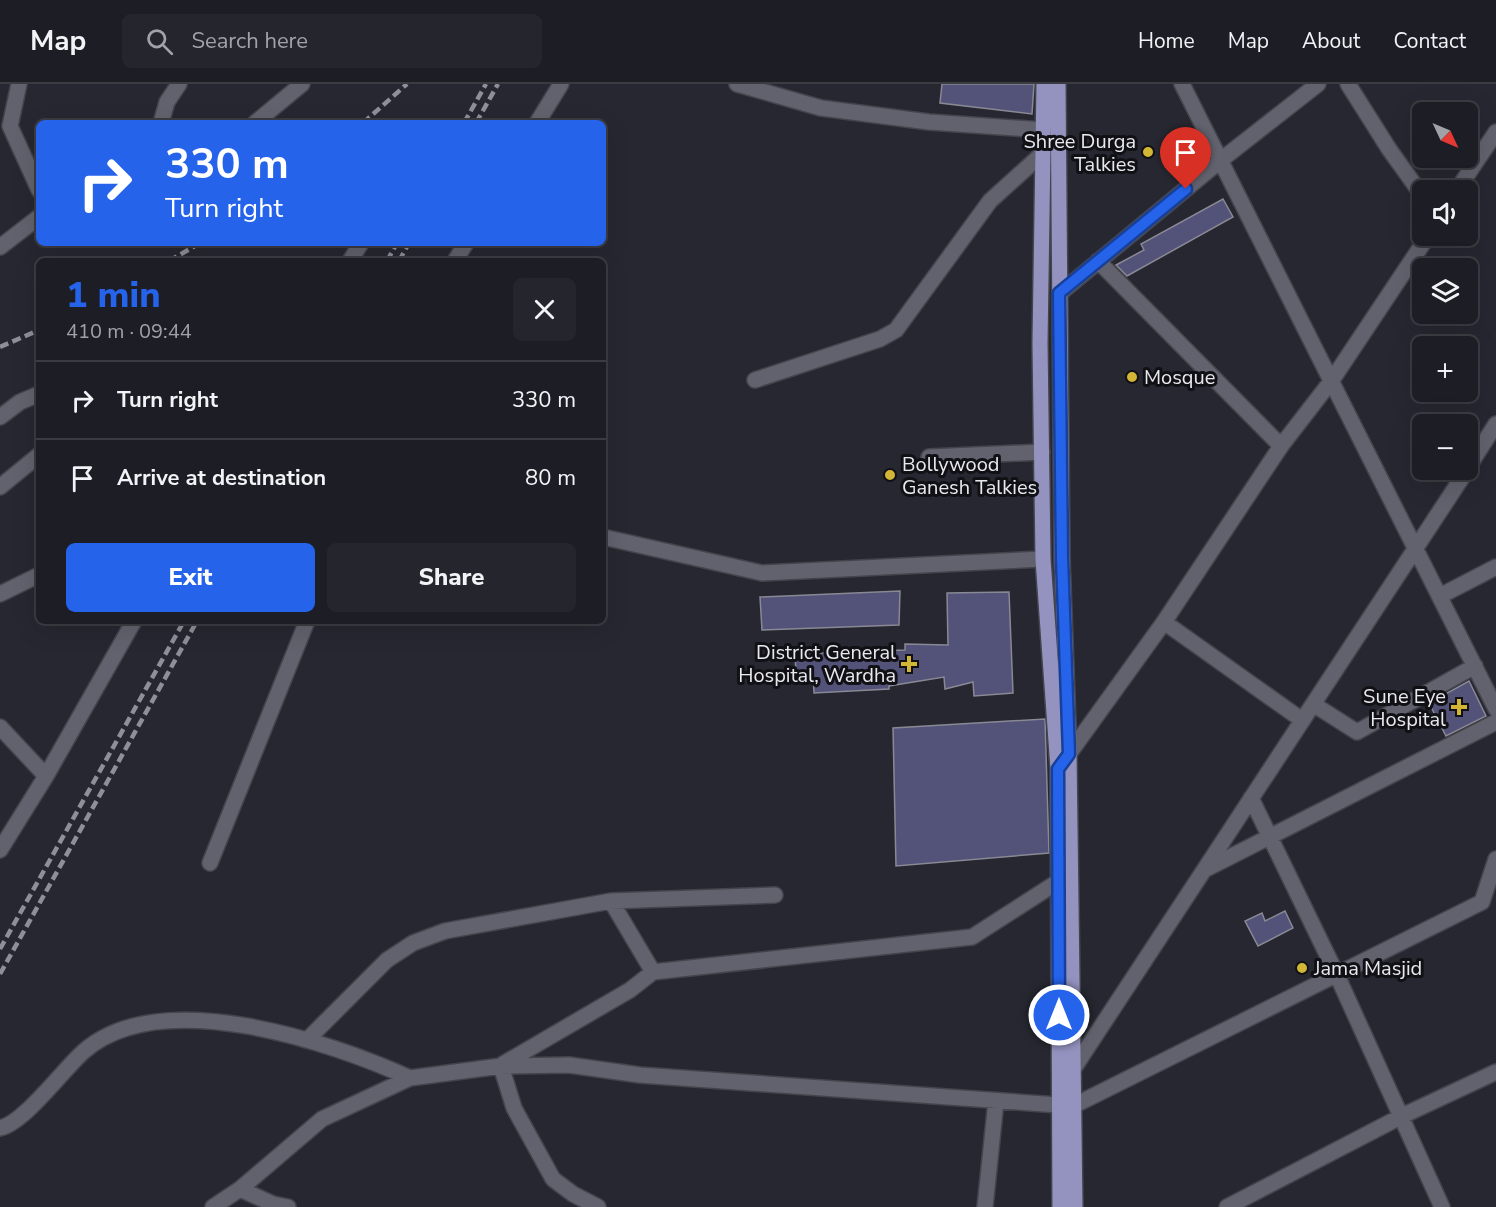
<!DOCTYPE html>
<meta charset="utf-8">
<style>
body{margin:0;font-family:"Nunito Sans",sans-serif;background:#25262d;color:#f1f3f6;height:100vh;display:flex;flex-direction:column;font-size:22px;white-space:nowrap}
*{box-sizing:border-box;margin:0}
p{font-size:20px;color:#a0a2a7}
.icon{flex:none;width:33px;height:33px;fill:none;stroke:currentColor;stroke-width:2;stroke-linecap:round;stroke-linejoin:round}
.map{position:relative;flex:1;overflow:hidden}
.sheet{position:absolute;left:36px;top:174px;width:570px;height:366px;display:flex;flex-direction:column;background:#1d1d25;border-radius:9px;box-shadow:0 6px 24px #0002,0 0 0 2px #3b3b42}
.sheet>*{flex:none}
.top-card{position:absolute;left:36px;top:36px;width:570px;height:126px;border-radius:9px;box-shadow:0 6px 24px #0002,0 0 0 2px #3b3b42;background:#2563eb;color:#fff;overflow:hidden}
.needle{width:39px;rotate:134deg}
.tools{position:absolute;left:1412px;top:18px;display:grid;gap:12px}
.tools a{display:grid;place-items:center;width:66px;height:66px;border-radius:9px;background:#1d1d25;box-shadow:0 6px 24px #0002,0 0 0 2px #3b3b42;font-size:30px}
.pin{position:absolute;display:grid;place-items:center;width:51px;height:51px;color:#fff;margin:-62px -26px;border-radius:50% 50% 50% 0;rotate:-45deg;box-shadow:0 0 6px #0007}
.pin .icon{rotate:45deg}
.me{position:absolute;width:66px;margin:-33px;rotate:0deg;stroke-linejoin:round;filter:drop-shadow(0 0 4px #0008)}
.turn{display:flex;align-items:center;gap:21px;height:126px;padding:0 30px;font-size:27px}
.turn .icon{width:78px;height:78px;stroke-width:2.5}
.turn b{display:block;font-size:42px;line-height:51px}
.round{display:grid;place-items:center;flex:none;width:63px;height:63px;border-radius:9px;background:#25262d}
.summary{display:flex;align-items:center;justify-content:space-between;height:102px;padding:0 30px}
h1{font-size:36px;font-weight:800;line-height:45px;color:#2563eb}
.cta{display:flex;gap:12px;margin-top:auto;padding:12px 30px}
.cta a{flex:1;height:69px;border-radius:9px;background:#2563eb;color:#fff;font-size:24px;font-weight:800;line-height:69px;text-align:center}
.cta a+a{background:#25262d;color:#f1f3f6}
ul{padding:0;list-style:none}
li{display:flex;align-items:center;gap:18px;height:78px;padding:0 30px;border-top:2px solid #3b3b42}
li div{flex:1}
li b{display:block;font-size:22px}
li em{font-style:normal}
header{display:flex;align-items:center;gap:36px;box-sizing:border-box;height:84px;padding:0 30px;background:#1d1d25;border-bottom:2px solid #3b3b42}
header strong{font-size:28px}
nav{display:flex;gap:33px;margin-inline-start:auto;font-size:21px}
.search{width:420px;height:54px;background:#25262d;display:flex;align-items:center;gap:15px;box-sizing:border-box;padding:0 21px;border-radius:9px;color:#a0a2a7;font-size:22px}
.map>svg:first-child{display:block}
.building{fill:#535279;stroke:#898995;stroke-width:1.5}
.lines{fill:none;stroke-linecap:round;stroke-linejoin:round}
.minor-casing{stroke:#44444c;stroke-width:18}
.major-casing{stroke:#44444c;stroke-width:18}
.minor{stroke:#62626e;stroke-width:15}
.major{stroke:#9493c0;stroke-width:15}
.rail{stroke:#8e8f97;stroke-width:4.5;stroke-dasharray:9 4.5;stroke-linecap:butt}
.route-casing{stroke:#184099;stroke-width:15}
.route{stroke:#2563eb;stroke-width:10}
.poi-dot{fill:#d3b635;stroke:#101015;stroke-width:2}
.labels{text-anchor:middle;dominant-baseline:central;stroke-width:6;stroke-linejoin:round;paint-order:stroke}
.poi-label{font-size:20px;fill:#e8e9ef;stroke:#101015;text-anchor:end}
</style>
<header>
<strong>Map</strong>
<div class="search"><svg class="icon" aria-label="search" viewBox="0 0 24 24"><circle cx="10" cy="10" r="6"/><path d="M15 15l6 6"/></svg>Search here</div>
<nav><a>Home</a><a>Map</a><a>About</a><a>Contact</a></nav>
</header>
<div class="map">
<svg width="1496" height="1123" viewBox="0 0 1496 1123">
<rect width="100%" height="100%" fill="#272731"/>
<path class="building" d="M942,0h92l-2,30 -92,-11z
M1223,115l10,18 -106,59 -11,-11 28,-15 -3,-6z
M900,507l-1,34 -137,5 -2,-33z
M1009,508l4,101 -39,3 -1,-14 -28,7 -1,-12 -55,9v3l-75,4 -1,-20h-17l-1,-19 110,-4v-6l43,1 -1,-52z
M1469,597l17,35 -40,20 -17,-33z
M1045,635l4,134 -153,13 -3,-138z
M1285,827l8,17 -35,18 -13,-25 17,-8 3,8z"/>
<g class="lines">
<g class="minor-casing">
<path id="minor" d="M19,0l-9,42 29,64
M737,0l84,24 108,14 114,8
M1182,0l314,625
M1348,0l41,65 33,46
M161,39l6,-21 12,-18
M255,39l47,-39
M537,39l24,-39
M1457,106l39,-58
M0,163l39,-30
M350,177l11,-18
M455,177l11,-18
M1098,177l183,185
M1060,209l161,-133 97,-76
M755,296l125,-41 16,-9 94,-129 52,-47
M0,333l20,-15 19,-8
M929,373l113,-5
M1467,385l29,-45
M0,403l39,-32
M603,453l159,36 281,-14
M0,510l39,-19
M1440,512l56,-29
M1164,538l138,98
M1313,620l44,28 118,-66
M0,643l46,49
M1066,674l98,-136 117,-176 51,-66 96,-144
M1251,714l85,175 106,234
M0,766l46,-74 88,-155
M210,779l97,-242
M1204,786l292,-148
M653,888l319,-35 87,-56
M307,956l80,-80 26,-17 32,-12 166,-30 164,-6
M503,980l127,-74 23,-18 -42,-71
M501,982l13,42 39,71 20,15 25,13
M1072,987l395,-601
M0,1044c24,-5 63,-58 83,-76 76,-68 246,-11 327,26
M240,1105l33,15 15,3
M213,1123l27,-18 82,-70 88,-41 91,-12 68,-1 71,10 433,31 409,-204 14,-43
M985,1123l11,-106
M1227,1123l175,-91 94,-44"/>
</g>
<g class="major-casing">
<path id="major" d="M1044,0l-4,259 3,216 15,210 2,438
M1058,0l4,474 7,196 6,453"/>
</g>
<use href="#minor" class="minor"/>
<use href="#major" class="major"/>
<path class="rail" d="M363,39l44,-39
M464,39l22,-39
M476,39l22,-39
M169,177l31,-18
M387,177l10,-18
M399,177l10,-18
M0,263l39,-17
M0,865l184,-328
M0,890l197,-353"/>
</g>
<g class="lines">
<g class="route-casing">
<path id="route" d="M1059,931l-1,-246 11,-15 -7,-196 -3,-265 127,-104"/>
</g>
<use href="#route" class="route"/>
</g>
<g class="poi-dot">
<circle cx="1148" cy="68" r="6"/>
<circle cx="1132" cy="293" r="6"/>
<circle cx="890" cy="391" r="6"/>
<path d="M906 571h6v6h6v6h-6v6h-6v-6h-6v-6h6z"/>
<path d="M1456 614h6v6h6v6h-6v6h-6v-6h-6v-6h6z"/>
<circle cx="1302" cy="884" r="6"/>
</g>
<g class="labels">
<g class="poi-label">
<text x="1136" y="57">Shree Durga<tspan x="1136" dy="23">Talkies</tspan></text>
<text x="1144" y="293" text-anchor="start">Mosque</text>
<text x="902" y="380" text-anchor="start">Bollywood<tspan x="902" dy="23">Ganesh Talkies</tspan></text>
<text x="896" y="568">District General<tspan x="896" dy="23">Hospital, Wardha</tspan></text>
<text x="1446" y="612">Sune Eye<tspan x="1446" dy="23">Hospital</tspan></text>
<text x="1314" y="884" text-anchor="start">Jama Masjid</text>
</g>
</g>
</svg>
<div class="tools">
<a><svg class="needle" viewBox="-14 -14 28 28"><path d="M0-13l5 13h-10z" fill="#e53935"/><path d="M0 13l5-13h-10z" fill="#a0a2a7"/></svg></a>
<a><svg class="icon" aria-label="sound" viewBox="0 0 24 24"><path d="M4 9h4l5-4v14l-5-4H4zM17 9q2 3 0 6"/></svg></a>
<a><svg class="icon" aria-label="layers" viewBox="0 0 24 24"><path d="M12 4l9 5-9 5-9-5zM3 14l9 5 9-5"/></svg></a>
<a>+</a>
<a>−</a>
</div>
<div class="pin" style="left:1186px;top:105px;background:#d93025"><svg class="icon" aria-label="arrive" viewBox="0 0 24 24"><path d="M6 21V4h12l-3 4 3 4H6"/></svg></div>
<svg class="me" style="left:1059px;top:931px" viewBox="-20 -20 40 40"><circle r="17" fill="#2563eb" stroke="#fff" stroke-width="3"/><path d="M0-11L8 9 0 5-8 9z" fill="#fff"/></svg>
<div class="top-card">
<div class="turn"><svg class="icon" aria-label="right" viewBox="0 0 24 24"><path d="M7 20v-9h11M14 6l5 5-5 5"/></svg><div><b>330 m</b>Turn right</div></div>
</div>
<section class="sheet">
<div class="summary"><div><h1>1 min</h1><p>410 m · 09:44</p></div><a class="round"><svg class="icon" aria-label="close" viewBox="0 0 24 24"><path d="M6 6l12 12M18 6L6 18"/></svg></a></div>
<ul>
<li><svg class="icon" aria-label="right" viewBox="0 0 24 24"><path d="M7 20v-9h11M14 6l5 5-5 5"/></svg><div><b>Turn right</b></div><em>330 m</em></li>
<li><svg class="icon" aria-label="arrive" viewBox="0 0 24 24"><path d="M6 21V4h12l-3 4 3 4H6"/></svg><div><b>Arrive at destination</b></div><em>80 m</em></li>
</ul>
<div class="cta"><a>Exit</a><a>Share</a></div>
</section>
</div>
